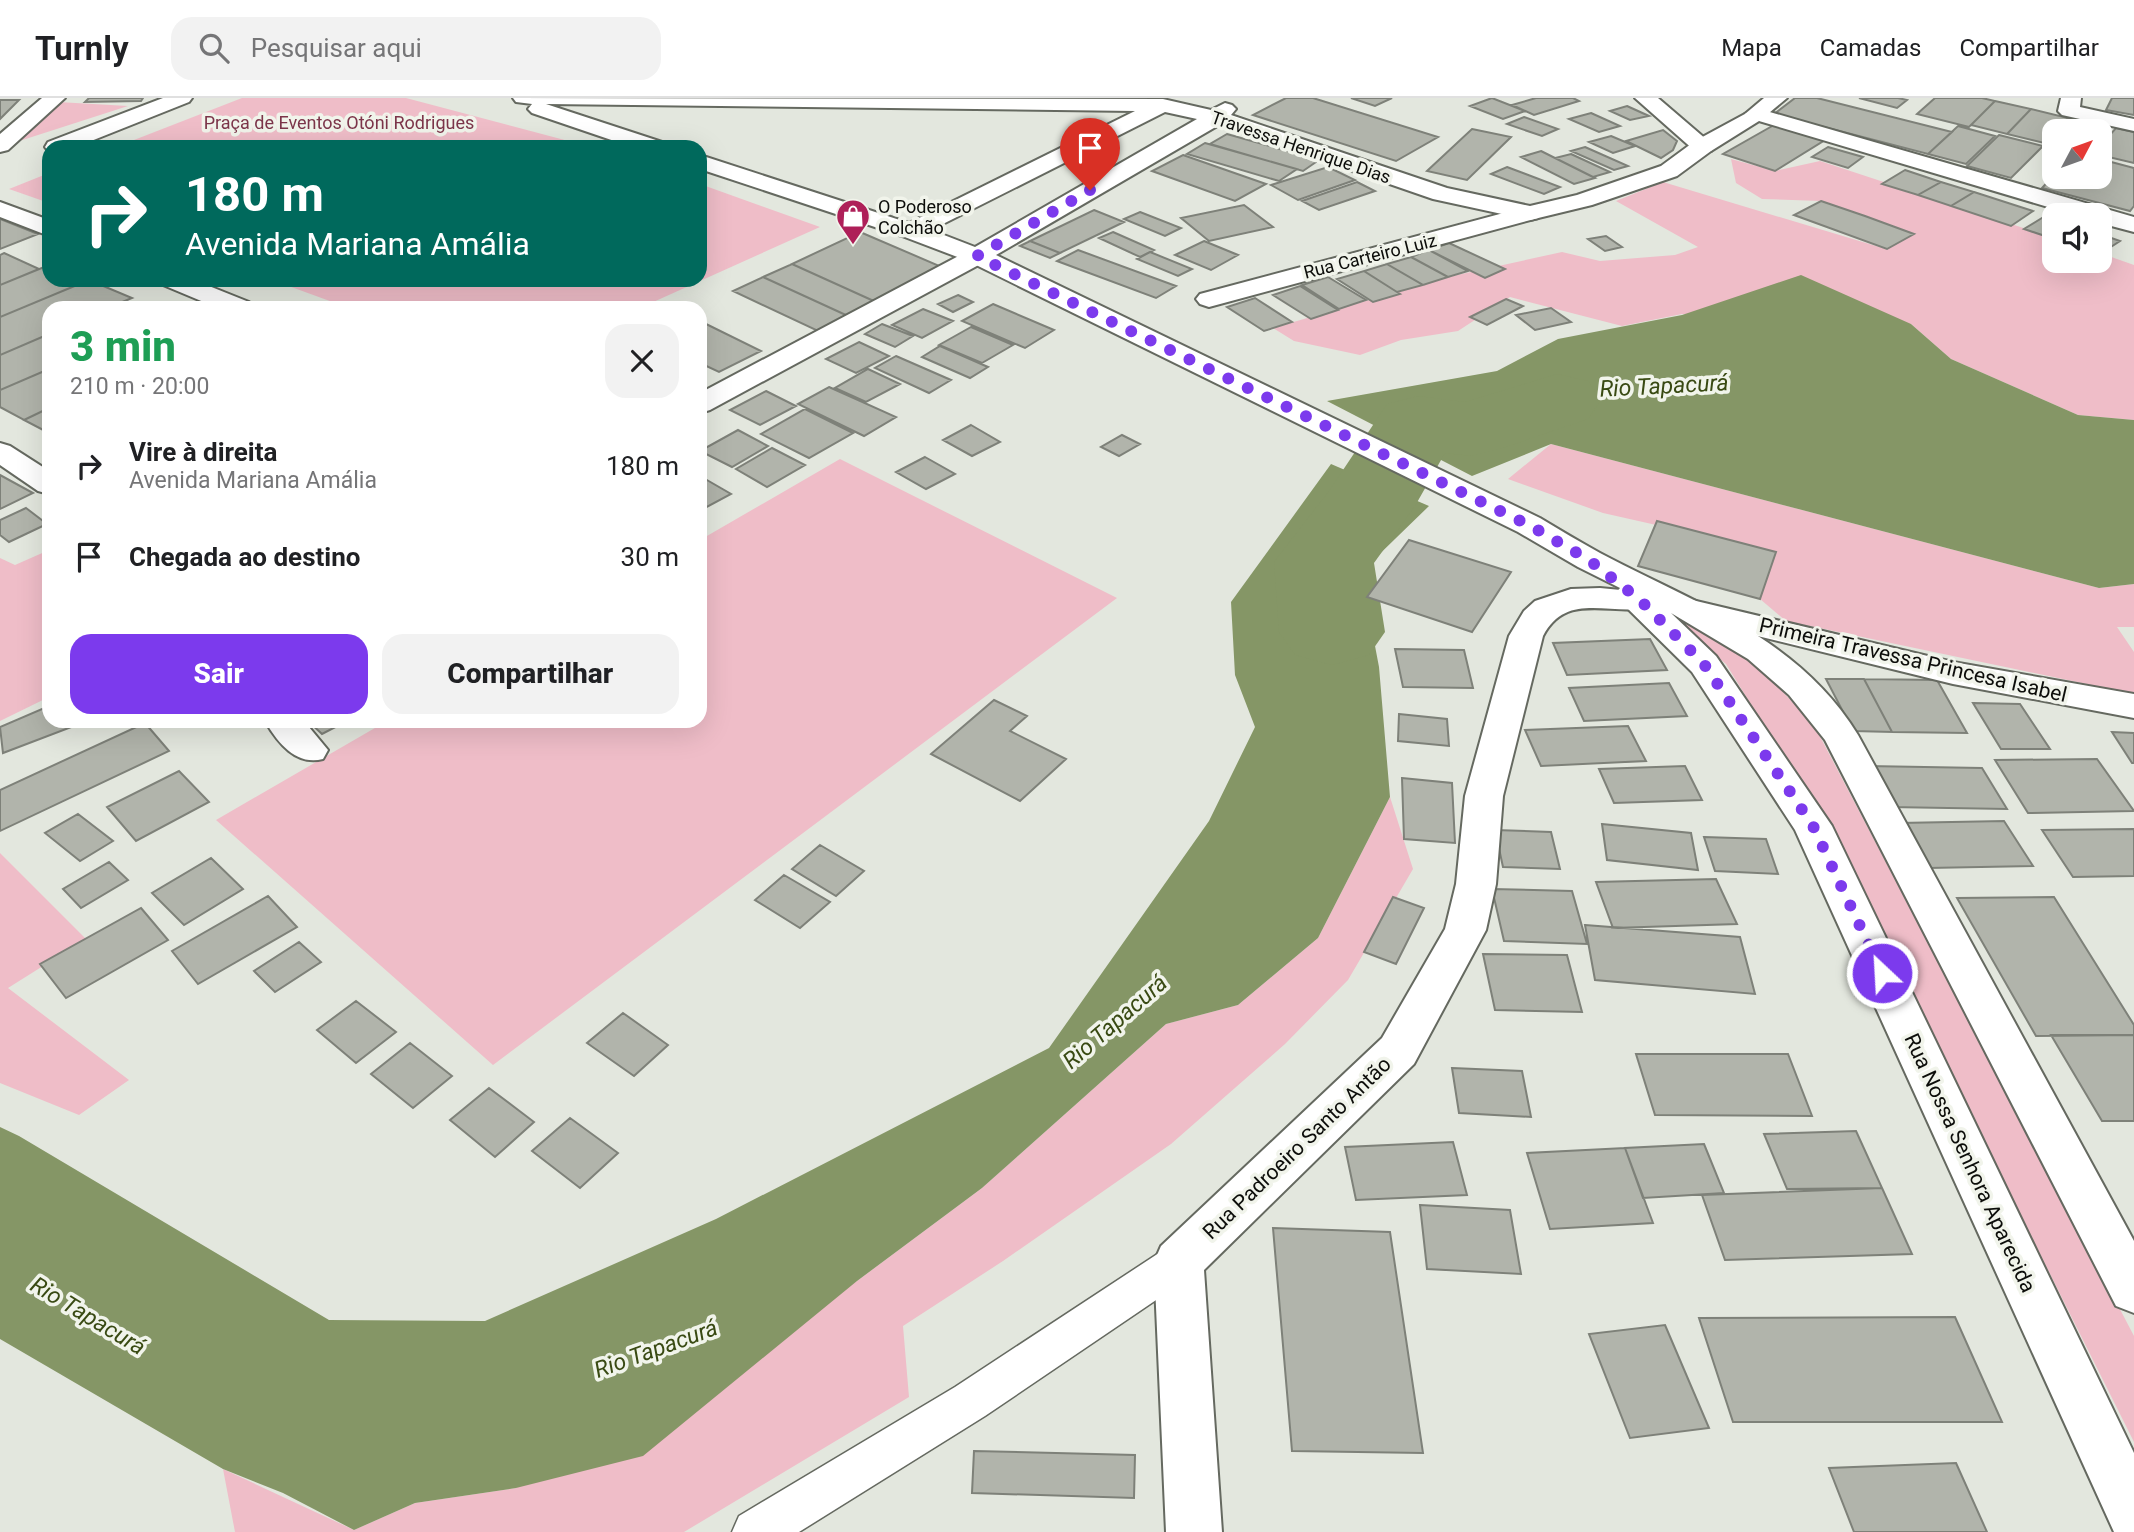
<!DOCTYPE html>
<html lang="pt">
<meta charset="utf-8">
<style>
body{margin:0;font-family:Roboto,sans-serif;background:#f2f2f2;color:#202124;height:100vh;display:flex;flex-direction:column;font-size:26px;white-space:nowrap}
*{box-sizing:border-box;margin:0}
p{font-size:23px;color:#757577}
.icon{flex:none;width:38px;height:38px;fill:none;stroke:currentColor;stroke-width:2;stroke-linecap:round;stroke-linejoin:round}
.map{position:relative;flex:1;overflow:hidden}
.panel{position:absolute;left:42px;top:203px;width:665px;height:427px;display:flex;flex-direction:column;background:#fff;border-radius:21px;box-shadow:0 7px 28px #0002}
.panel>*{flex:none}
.top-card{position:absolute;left:42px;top:42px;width:665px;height:147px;border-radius:21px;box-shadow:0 7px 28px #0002;background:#00695c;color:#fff;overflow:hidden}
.needle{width:46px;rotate:49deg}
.controls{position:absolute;left:2042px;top:21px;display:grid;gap:14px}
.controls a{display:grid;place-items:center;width:70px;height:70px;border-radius:14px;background:#fff;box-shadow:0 7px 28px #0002;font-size:35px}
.pin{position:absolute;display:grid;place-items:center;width:60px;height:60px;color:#fff;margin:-72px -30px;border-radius:50% 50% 50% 0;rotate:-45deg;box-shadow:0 0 7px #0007}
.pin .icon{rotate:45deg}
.me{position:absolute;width:77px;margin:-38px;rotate:335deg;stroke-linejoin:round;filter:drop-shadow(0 0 5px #0008)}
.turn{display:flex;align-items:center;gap:24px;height:147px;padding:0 28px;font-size:32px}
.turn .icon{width:91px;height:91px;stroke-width:2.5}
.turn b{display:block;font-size:49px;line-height:60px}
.round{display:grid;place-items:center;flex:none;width:74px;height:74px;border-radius:21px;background:#f2f2f2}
.head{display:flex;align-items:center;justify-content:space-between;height:119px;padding:0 28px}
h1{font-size:42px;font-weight:800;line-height:52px;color:#1e9e55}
.action{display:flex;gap:14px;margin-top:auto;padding:14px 28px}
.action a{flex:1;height:80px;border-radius:21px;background:#7c3aed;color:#fff;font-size:28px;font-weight:800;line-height:80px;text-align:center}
.action a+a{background:#f2f2f2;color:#202124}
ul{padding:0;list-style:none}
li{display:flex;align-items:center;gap:21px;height:91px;padding:0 28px}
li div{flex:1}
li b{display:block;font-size:26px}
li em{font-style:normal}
header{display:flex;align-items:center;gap:42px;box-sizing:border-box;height:98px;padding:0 35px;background:#fff;border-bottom:2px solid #e0e0e0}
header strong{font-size:33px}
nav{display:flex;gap:38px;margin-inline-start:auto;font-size:24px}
.search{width:490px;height:63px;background:#f2f2f2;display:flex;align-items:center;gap:18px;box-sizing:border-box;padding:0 24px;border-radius:21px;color:#757577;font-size:26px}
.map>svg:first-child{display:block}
.green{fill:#efbdc8}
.water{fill:#859666}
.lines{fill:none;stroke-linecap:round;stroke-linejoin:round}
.river{fill:#859666;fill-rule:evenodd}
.building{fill:#b1b4ab;stroke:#7e8179;stroke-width:2}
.lane-casing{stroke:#656960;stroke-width:3}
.street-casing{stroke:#656960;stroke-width:4}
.secondary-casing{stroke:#656960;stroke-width:4}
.lane{fill:#fff;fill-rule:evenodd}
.street{fill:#fff;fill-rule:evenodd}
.secondary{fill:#fff;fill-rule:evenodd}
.route{stroke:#7c3aed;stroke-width:12;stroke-dasharray:0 21.6}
.labels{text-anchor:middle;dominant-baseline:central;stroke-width:7;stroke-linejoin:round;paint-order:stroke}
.far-park-label{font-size:18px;fill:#7c354a;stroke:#f1f4eb}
.far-street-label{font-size:18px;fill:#0c0d0a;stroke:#f1f4eb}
.far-poi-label{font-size:18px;fill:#0c0d0a;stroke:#f1f4eb;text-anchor:start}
.street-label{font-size:21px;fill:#0c0d0a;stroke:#f1f4eb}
.water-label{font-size:23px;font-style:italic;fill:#394a13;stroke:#f1f4eb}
</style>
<header>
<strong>Turnly</strong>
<div class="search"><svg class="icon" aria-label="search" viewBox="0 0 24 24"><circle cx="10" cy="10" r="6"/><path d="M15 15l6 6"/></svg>Pesquisar aqui</div>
<nav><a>Mapa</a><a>Camadas</a><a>Compartilhar</a></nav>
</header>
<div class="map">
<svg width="2134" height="1434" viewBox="0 0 2134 1434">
<rect width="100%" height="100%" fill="#e3e7de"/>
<path class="green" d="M242,0h164l185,49h-475z
M58,4l70,4 -121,39z
M1731,61l44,12 45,-10 234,77v23h46v-8l34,12v155l-56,-5 -127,-56 -40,-35 -229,-10 -60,12 -112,-29 -52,34 -57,9 -41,15 -66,-14 -21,-13 175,-51 114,-25 38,9 75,-6 23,-8 -82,-46 47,-19 223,67 27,-15 -92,-33 -59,-2 -26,-16z
M49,75v30l-40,-14z
M700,86l120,43 -180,81h-291l-77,-28h428z
M1551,346l548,144 35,-4v43h-17l17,25v42l-348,-73 -26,-22 16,-47 -173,-39 -95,-34z
M840,361l277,139 -624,467 -277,-245 171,-99h313v-181z
M49,452v147l-49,24v-163l15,7z
M1649,502l98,54 67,71 320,611v106l-307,-614 -101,-164z
M1390,699l23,72 -65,111 -63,64 -114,100 -168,117 -100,65 6,71 -225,135h-449l-12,-63 131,61 61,-27 101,-15 341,-207 125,-93 184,-164 72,-19 80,-67z
M0,755l86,86 -78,49 121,92 -50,35 -79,-32z"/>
<path class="water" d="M1801,177l110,49 40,35 127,56 56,5v164l-35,4 -548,-144 -79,32 -145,-75 170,-30 61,-32 124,-24z
M1331,366l98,42 -68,66 18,95 11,130 -72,141 -80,67 -72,19 -184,164 -125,93 -214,175 -127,32 -101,15 -61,27 -71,-37 -60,-24 -223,-130v-212l19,9 310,184 156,1 231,-102 333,-171 160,-227 46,-94 -20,-52 -4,-73z"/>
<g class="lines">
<path class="river" d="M1557,276l31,7 13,19 -13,19 -85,29 -32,8 -26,-3 -30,53 -41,57 11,69 -16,23 -37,10 -37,-10 -16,-23 -5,-70 55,-71 58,-87 31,-8 47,6z"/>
</g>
<path class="building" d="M89,0h54l-2,3 -56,1z
M1286,0h27l125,39 -42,24 -143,-46z
M1351,0h41l-17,8z
M1492,0l33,13 -22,8 -33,-13z
M1536,0h37l6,3 -45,14 -22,-10z
M1795,0h22l135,34 -24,22 -154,-40z
M1859,0h39l9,2 -10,8z
M1935,0h47l13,3 -26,26 -52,-13z
M2112,0h22v17l-28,-5z
M0,2h19l-19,19z
M1995,3l36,8 -24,25 -36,-9z
M1627,8l22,10 -19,4 -20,-9z
M2031,11l37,9 -24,25 -37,-9z
M1591,15l29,13 -21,6 -30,-13z
M1524,19l34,12 -16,7 -35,-12z
M2068,20l41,9 -9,11v-7h-45z
M1774,27l51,15 -50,31 -52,-17z
M1958,28l37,10 -29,28 -38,-10z
M2116,30l18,4v31l-34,-8v-9z
M1472,31l39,8 -44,43 -40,-9z
M1663,32l14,11 -4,9 -12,8 -35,-17z
M1227,36l92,26 -16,11 -93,-27z
M1999,37l44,11 -32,32 -44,-12z
M1611,38l24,10 -22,7 -24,-11z
M1205,45l92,26 -18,12 -92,-27z
M1585,49l43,19 -14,4 -43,-19z
M1828,49l35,10 -15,11 -36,-11z
M1541,53l54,27 -21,6 -53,-27z
M1571,56l39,18 -17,5 -38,-19z
M1183,57l83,29 -31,17 -83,-30z
M2100,61l34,9v38l-4,5 -88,-23 12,-13 46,2z
M1328,69l27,13 -57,20 -27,-15z
M1507,69l53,20 -16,7 -53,-20z
M1905,72l36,12 -23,13 -36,-11z
M1357,84l18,9 -56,19 -17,-9z
M1941,84l33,10 -23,14 -33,-11z
M1974,94l59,19 -22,15 -60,-20z
M1821,103l44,15 49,18 -27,15 -93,-34z
M1244,107l29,22 -64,14 -28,-23z
M1094,112l30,12 -64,31 -30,-12z
M1140,114l41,16 -16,8 -41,-17z
M2050,115l8,2h-4v24l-30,-10z
M0,121l38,15 -38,15z
M860,134l84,36 -68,34 -84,-38z
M1113,134l41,18 -14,7 -41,-19z
M2100,136l20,7 -20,13z
M1606,138l16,11 -17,4 -17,-12z
M1030,143l30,12 -10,5 -30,-12z
M1204,143l34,14 -27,15 -36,-15z
M1449,145l56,26 -20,9 -56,-28z
M1078,152l98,36 -20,12 -99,-37z
M1429,152l39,21 -20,6 -37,-20z
M1150,154l42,17 -14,7 -41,-17z
M4,155l35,16 -39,16v-30z
M1411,159l37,20 -25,8 -36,-21z
M792,166l84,38 -28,14 -85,-39z
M1387,166l36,21 -26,7 -33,-21z
M49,167v15h40l-89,37v-32z
M1364,173l33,21 3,2 -27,8 -36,-23z
M763,179l85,39 -30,15 -85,-40z
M1328,179l38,23 -27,9 -37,-24z
M89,182l43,18 -24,10h-59v26l-49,21v-38z
M1300,188l38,24 -27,9 -38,-24z
M958,197l15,7 -20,10 -15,-8z
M1255,200l37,24 -28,9 -37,-24z
M1506,201l17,7 -36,19 -17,-8z
M127,202l18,8h-36z
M993,206l61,26 -29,18 -63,-27z
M1551,210l20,14 -36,8 -19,-15z
M923,211l30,12 -31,17 -30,-13z
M700,223l61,30 -42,21 -19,-9z
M882,226l31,12 -18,11 -30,-13z
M971,229l42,18 -31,18 -43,-18z
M49,236v35l-49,21v-35z
M859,244l30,14 -33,17 -30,-14z
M940,248l48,21 -18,11 -48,-21z
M896,258l55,24 -22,13 -54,-25z
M49,271v39l-25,12 -24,-13v-17z
M868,271l32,15 -34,18 -31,-14z
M829,289l67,30 -32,19 -66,-32z
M766,293l30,15 -36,19 -30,-15z
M49,310v25l-25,-13z
M805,311l48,24 -44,25 -48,-24z
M971,327l29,17 -28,14 -29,-16z
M738,332l30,16 -36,21 -32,-16z
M1122,337l18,9 -21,12 -18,-9z
M772,350l33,17 -38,22 -31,-18z
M925,359l30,17 -29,15 -30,-17z
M0,377l33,18 -33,16z
M700,378l31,18 -28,15 -3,-2z
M26,410l21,16 -38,18 -9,-7v-15z
M1657,423l119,31 -16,47 -122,-33z
M1409,442l102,32 -39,60 -105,-35z
M1650,541l17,31 -100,5 -14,-32z
M1395,551l69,1 9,38 -70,-1z
M1826,581h38l28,53 -39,-1z
M1864,581l73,1 30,53 -75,-1z
M1669,585l18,33 -103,5 -15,-33z
M994,602l33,16 -17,15 56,28 -46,42 -89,-47z
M1973,605l47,1 30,45h-49z
M49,608v15h22l3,5 -71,27 -3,-26z
M1399,616l48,5 2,27 -51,-5z
M308,623h39l-25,13z
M145,625l24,28 -169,80v-41z
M1628,628l18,35 -105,5 -16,-36z
M2112,634l22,1v30h-2z
M2097,661l37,52 -106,2 -33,-53z
M1685,668l17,34 -88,3 -15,-34z
M1867,668l115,2 25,41 -118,-2z
M179,673l30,31 -73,39 -29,-34z
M1402,680l50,5 3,60 -51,-4z
M78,716l35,27 -33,20 -35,-28z
M2004,723l29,45 -105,2 -28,-45z
M1602,726l89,9 7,37 -91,-10z
M2134,731v47l-61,1 -31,-47z
M1495,732l56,2 9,37 -57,-2z
M1704,739l62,2 12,35 -63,-3z
M820,747l44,26 -28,25 -44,-27z
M211,760l32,31 -59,36 -32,-32z
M109,764l19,18 -47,28 -18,-19z
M784,777l46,27 -30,26 -45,-28z
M1716,781l21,45 -124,4 -17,-46z
M1492,791l80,2 15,53 -83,-3z
M268,798l29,31 -99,57 -26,-33z
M1393,799l31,11 -28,56 -32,-12z
M2054,799l80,128v10l-98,1 -79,-138z
M141,810l27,32 -102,58 -26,-34z
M1585,827l155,12 15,57 -160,-14z
M299,844l22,20 -46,30 -21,-21z
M1483,856l84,1 15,57 -87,-2z
M356,903l40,31 -40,31 -39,-33z
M623,915l45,32 -34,31 -47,-33z
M2051,937h83v86h-32z
M410,945l42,33 -39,32 -42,-34z
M1636,956h152l24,62 -157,-1z
M1452,970l70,3 9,46 -72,-4z
M489,990l45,34 -39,35 -45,-37z
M570,1020l48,35 -38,35 -48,-37z
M1856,1033l26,57 -95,1 -23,-55z
M1453,1044l14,53 -111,5 -11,-53z
M1704,1046l20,49 -81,5 -18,-50z
M1625,1050l28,75 -103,6 -23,-76z
M1882,1090l30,66 -187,6 -23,-65z
M1420,1107l90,5 11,64 -94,-5z
M1273,1130l117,4 33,221 -131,-2z
M1955,1219l47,105h-269l-34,-104z
M1665,1227l44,103 -79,10 -41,-104z
M974,1353l161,4 -1,43 -162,-5z
M1956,1365l31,69h-133l-25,-64z"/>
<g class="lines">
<g class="lane-casing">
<path id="lane" d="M1179,1146l14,5 6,13 -6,13 -208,141 -186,116h-67l7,-16 216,-129 210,-138z"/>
</g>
<g class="street-casing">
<path id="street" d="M42,0h23l-57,52 -8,2v-18z
M163,0h29l-3,4 -113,45h-27v5l-4,-5 3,-5z
M1635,0h23l56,48 -3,5h-16z
M1764,0h23l-24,20h-14l-4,-4z
M2061,0h20l-1,9 54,12v12l-72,-16 -4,-4z
M0,104l49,18v16l-49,-19z
M1530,108l8,2 4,5 -4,5 -329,89 -9,-3 -4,-5 4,-5z
M977,151l9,2 3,5 -3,5 -276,149 -10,3v-20l268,-142z
M159,182h35l55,22 4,6h-35l-55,-23z
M0,345l10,3 39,25v23l-11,-3 -38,-26z
M1600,490l52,5 5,7 -5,7c-41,10 -85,-17 -109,29l-40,160 -7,88 -10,46 -72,134 -210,206 18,262h-56l-12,-270 7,-16 221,-208 63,-109 11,-45 9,-88 44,-160 15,-25 11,-10 36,-12z
M1692,502l261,62 181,32v24l-181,-34 -273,-67 -5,-7 5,-7z
M265,623h39l24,29 -5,9c-27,7 -45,-16 -58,-38z"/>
</g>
<g class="secondary-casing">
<path id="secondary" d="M513,0l650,1 48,11 14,-7 7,2 4,4 -5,6 216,73 83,18 47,-11 84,-29 34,-25 61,-33 378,109v15l-34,-9v-8h-25l-316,-94 -48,30 -34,25 -85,29 -62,15 -97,-21 -214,-74 -223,130 544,263c20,12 40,24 60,35 96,51 198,84 258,182l276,506v72l-18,-7 -291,-566 -36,-45 -41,-36 -77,-46 45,43 116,170 302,627v79h-20l-319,-702 -103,-158 -72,-71 -5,-7 5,-6 -42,-21 -60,-35 -550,-271 -66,-25 -202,-67v-14l209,68 226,-112 -589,-7 116,38 3,5h-33l-100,-34 -4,-4 4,-5 -16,-2zM1165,14l32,7 -222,128 -44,-17z"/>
</g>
<use href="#lane" class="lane"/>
<use href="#street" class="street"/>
<use href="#secondary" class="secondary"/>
</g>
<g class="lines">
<path class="route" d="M1090,92l-113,66 552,269 60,35 51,40 64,64 109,162 69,147"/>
</g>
<defs>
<g id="shop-pin" transform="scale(1.75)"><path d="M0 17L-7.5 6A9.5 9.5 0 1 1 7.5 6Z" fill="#ae1f58" stroke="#f1f4eb"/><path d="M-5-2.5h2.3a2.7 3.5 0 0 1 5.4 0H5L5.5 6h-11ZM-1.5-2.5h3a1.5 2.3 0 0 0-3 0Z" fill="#fff"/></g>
</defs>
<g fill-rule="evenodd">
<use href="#shop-pin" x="853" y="118"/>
</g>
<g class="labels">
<g class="far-park-label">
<text x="339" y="24">Praça de Eventos Otóni Rodrigues</text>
</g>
<g class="far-street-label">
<text transform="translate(1301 49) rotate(19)">Travessa Henrique Dias</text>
<text transform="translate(1370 158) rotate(-14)">Rua Carteiro Luiz</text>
</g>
<g class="far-poi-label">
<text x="878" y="108">O Poderoso<tspan x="878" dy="21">Colchão</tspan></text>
</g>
<g class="street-label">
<text transform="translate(1913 562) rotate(13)">Primeira Travessa Princesa Isabel</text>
<text transform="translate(1297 1050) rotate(-44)">Rua Padroeiro Santo Antão</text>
<text transform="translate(1970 1065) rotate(65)">Rua Nossa Senhora Aparecida</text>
</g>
<g class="water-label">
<text transform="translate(1664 288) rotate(-3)">Rio Tapacurá</text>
<text transform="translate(1115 924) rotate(-41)">Rio Tapacurá</text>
<text transform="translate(88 1218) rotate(31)">Rio Tapacurá</text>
<text transform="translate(656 1251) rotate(-20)">Rio Tapacurá</text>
</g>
</g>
</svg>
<div class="controls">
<a><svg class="needle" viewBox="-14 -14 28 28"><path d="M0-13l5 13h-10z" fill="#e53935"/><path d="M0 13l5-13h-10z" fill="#757577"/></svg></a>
<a><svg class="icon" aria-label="sound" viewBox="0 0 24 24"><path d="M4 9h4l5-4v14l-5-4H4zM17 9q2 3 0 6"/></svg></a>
</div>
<div class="pin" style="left:1090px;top:92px;background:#d93025"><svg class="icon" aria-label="arrive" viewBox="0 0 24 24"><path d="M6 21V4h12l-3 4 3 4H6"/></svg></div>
<svg class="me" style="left:1882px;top:875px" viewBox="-20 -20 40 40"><circle r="17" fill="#7c3aed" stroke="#fff" stroke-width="3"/><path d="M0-11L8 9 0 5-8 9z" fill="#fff"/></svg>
<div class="top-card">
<div class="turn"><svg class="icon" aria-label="right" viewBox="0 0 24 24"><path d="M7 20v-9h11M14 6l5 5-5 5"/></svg><div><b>180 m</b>Avenida Mariana Amália</div></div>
</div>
<section class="panel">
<div class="head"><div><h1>3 min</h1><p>210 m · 20:00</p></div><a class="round"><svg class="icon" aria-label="close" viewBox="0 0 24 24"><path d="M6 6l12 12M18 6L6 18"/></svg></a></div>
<ul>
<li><svg class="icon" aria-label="right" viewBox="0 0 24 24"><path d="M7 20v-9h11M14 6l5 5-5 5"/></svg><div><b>Vire à direita</b><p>Avenida Mariana Amália</p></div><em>180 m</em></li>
<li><svg class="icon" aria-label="arrive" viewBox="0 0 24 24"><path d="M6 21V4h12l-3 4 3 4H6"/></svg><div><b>Chegada ao destino</b></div><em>30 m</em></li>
</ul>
<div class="action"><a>Sair</a><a>Compartilhar</a></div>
</section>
</div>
